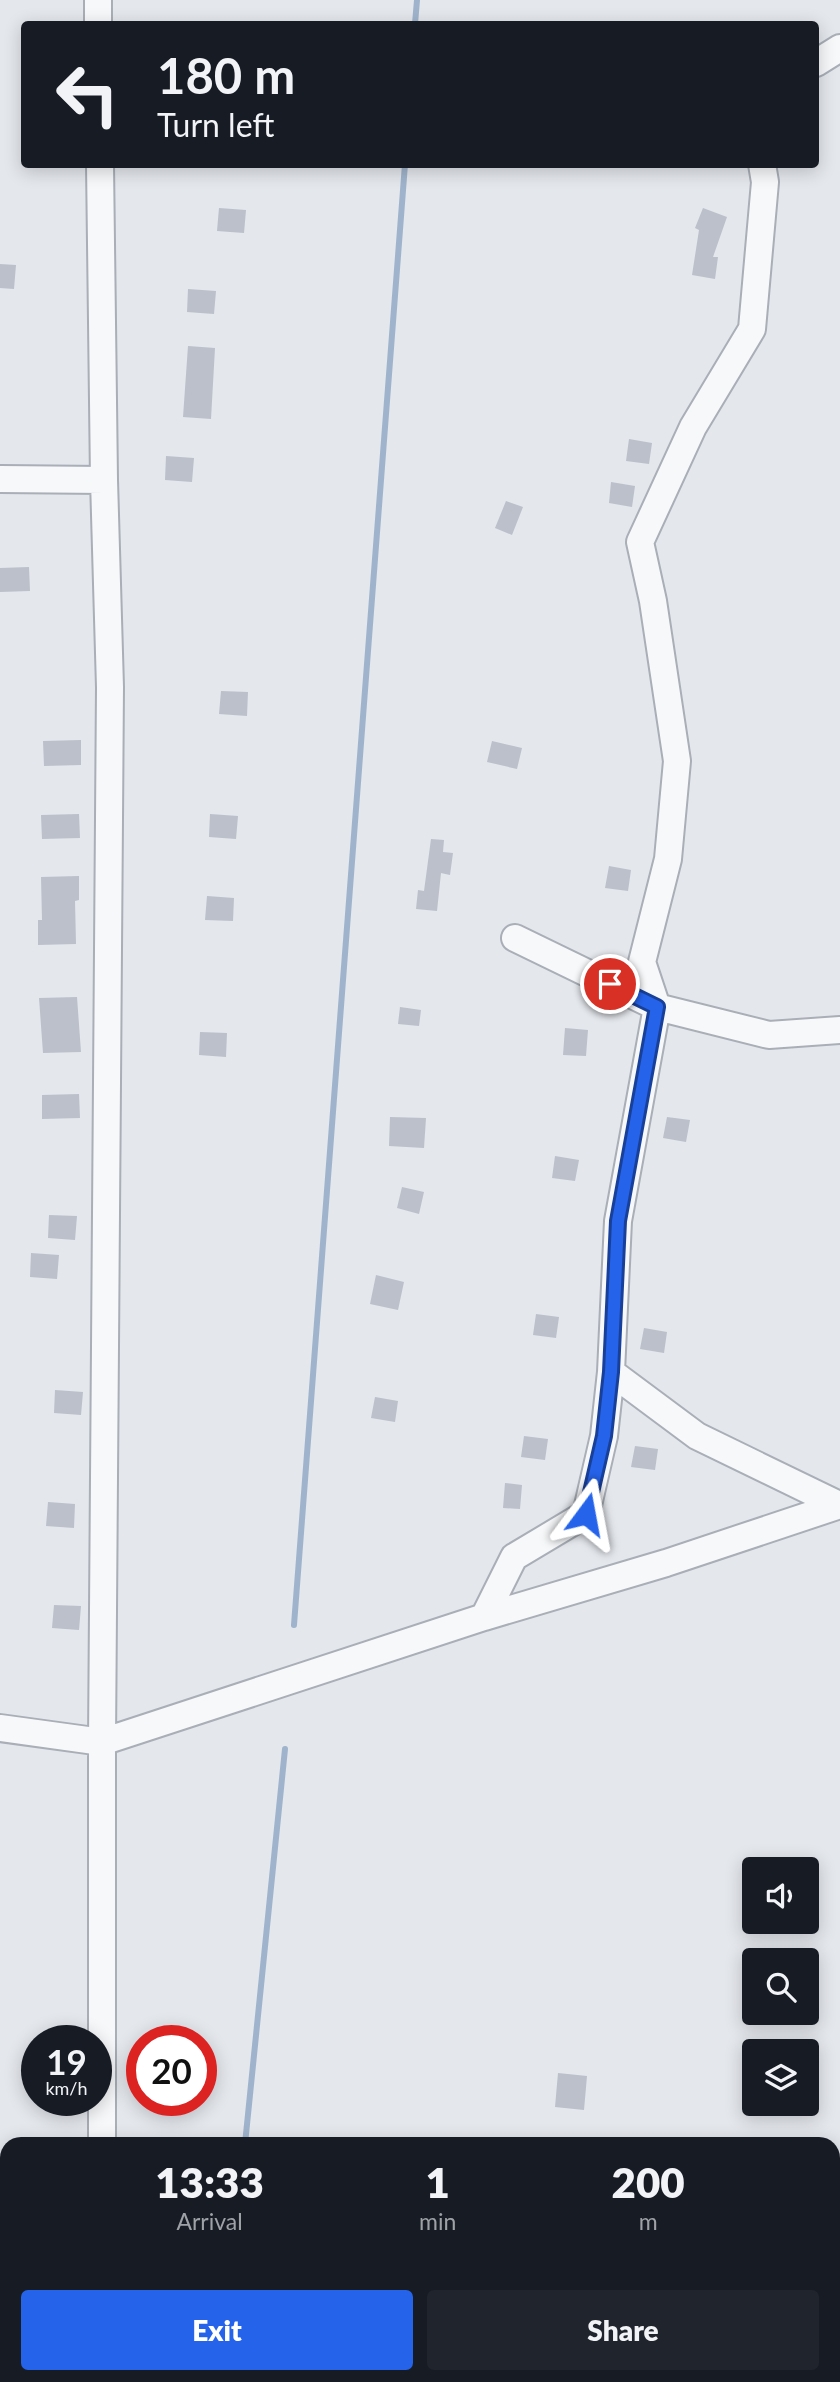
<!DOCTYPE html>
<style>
body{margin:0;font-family:Lato,sans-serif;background:#20242c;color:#f1f3f6;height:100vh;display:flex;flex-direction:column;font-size:26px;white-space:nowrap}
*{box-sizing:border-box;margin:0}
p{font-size:23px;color:#9ea1a6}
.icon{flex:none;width:38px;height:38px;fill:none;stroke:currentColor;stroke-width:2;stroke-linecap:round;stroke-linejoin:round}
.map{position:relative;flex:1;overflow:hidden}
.details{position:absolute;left:0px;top:2137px;width:840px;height:247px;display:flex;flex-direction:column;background:#171b24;border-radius:21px 21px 0 0;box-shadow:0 4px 18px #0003}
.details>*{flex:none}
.top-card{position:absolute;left:21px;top:21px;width:798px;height:147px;border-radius:7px;box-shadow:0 4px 18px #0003;background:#171b24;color:#f1f3f6;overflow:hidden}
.controls{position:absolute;left:742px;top:1857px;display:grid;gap:14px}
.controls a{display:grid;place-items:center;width:77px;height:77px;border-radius:7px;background:#171b24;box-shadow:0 4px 18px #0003;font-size:35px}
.speed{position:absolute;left:21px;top:2025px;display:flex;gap:14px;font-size:35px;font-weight:700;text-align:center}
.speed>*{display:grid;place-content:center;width:91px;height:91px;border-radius:50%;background:#171b24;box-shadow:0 4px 18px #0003;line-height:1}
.speed small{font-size:18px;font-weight:400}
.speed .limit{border:10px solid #d22;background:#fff;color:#111}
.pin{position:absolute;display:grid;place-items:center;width:60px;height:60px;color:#fff;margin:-30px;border:4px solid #fff;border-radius:50%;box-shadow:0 2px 7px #0007}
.me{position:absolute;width:77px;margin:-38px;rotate:13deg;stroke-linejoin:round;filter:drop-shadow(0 0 5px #0008)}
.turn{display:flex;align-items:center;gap:24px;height:147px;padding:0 21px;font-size:32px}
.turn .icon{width:91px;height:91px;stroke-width:2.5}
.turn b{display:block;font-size:49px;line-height:60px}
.eta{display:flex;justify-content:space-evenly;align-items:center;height:119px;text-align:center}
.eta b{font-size:42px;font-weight:800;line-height:49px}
.button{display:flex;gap:14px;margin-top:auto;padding:14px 21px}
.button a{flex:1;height:80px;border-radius:7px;background:#2563eb;color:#fff;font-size:28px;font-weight:800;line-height:80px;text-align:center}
.button a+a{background:#20242c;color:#f1f3f6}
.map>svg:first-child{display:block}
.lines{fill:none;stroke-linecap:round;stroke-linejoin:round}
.stream{stroke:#9fb4cc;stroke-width:6}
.building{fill:#bbc0ca}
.minor-casing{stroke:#a9aeb7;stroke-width:30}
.minor{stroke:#f7f8fa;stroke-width:26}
.route-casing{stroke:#184099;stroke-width:18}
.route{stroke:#2563eb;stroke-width:12}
</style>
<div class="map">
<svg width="840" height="2382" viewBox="0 0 840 2382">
<rect width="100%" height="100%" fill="#e4e7ec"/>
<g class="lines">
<path class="stream" d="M415,24l2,-24
M294,1625l111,-1461
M245,2144l40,-395
M221,2382l1,-6"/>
</g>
<path class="building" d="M219,208l27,2 -2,23 -27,-2z
M703,208l24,9 -14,40h5l-3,22 -23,-4 7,-45 -4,-2z
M0,264l16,1 -2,24 -14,-1z
M188,289l28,2 -2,23 -27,-2z
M188,346l27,2 -4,71 -28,-2z
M629,439l23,4 -3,21 -23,-3z
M166,456l28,2 -2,24 -27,-2z
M611,482l24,4 -3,21 -23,-4z
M506,501l17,6 -11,28 -17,-7z
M29,567l1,24 -30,1v-24z
M221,691l27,1 -1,24 -28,-2z
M81,740v25l-37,1 -1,-25z
M492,741l30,7 -5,21 -30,-7z
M79,814l1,24 -38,1 -1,-24z
M210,814l28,2 -2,23 -27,-2z
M431,839l13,1 -1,12 10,1 -3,22 -9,-2 -4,38 -21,-2 2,-19 6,1z
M609,866l22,4 -3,21 -23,-3z
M79,876v24l-4,1 1,43 -38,1v-25h4l-1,-43z
M207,896l27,2 -1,23 -28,-1z
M77,997l4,55 -38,1 -4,-55z
M400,1007l21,3 -2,16 -21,-2z
M565,1028l23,2 -2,26 -23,-1z
M200,1032l27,1 -1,24 -27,-2z
M79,1094l1,24 -38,1v-24z
M390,1117l36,1 -2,30 -35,-2z
M667,1117l23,3 -4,22 -23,-4z
M555,1156l24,4 -4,21 -23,-3z
M402,1187l22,5 -5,22 -22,-6z
M49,1215l28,1 -2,24 -27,-2z
M31,1253l28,2 -2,24 -27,-2z
M376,1275l28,7 -6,28 -28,-6z
M536,1314l23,3 -3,21 -23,-3z
M644,1328l23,4 -3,21 -24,-4z
M55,1390l28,2 -2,23 -27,-2z
M375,1397l23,4 -3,21 -24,-4z
M524,1436l24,3 -3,21 -24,-3z
M635,1446l23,3 -3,21 -24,-3z
M505,1483l17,2 -2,24 -17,-1z
M48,1502l27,2 -1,24 -28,-2z
M54,1605l27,1 -2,24 -27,-2z
M558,2073l29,3 -3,34 -29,-3z"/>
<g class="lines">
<g class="minor-casing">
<path id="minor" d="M98,0v24
M816,63l24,-15
M100,164l4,316 6,207 -8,1055v402
M0,479l104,1
M515,938l142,69 112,28 71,-5
M611,1372l86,64 142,69
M484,1617l30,-60 72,-43 18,-78 7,-64 7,-151 39,-214 -15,-45 26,-103 9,-98 -24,-160 -13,-59 53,-115 59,-98 13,-147 -3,-18
M0,1728l102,14 382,-125 182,-54 174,-58
M0,2331h7
M348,2377l3,5
M101,2382v-6"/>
</g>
<use href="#minor" class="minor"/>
</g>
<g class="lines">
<g class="route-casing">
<path id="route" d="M586,1514l18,-78 7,-64 7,-151 39,-214 -47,-23"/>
</g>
<use href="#route" class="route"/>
</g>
</svg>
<div class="controls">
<a><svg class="icon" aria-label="sound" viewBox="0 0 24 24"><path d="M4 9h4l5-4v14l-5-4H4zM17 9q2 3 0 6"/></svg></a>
<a><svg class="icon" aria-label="search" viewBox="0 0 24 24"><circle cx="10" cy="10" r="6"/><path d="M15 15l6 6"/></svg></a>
<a><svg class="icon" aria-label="layers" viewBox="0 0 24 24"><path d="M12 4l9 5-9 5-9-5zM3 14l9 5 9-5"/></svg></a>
</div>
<div class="speed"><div>19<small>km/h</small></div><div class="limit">20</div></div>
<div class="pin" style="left:610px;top:984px;background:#d93025"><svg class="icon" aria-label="arrive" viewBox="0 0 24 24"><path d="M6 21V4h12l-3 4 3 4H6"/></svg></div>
<svg class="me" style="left:586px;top:1514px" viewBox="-20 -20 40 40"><path d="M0-17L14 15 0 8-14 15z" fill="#2563eb" stroke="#fff" stroke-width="4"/></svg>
<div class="top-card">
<div class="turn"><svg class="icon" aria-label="left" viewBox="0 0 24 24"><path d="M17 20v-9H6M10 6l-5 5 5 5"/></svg><div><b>180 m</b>Turn left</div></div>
</div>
<section class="details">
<div class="eta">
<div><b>13:33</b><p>Arrival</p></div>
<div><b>1</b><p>min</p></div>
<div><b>200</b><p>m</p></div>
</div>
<div class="button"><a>Exit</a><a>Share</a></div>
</section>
</div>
